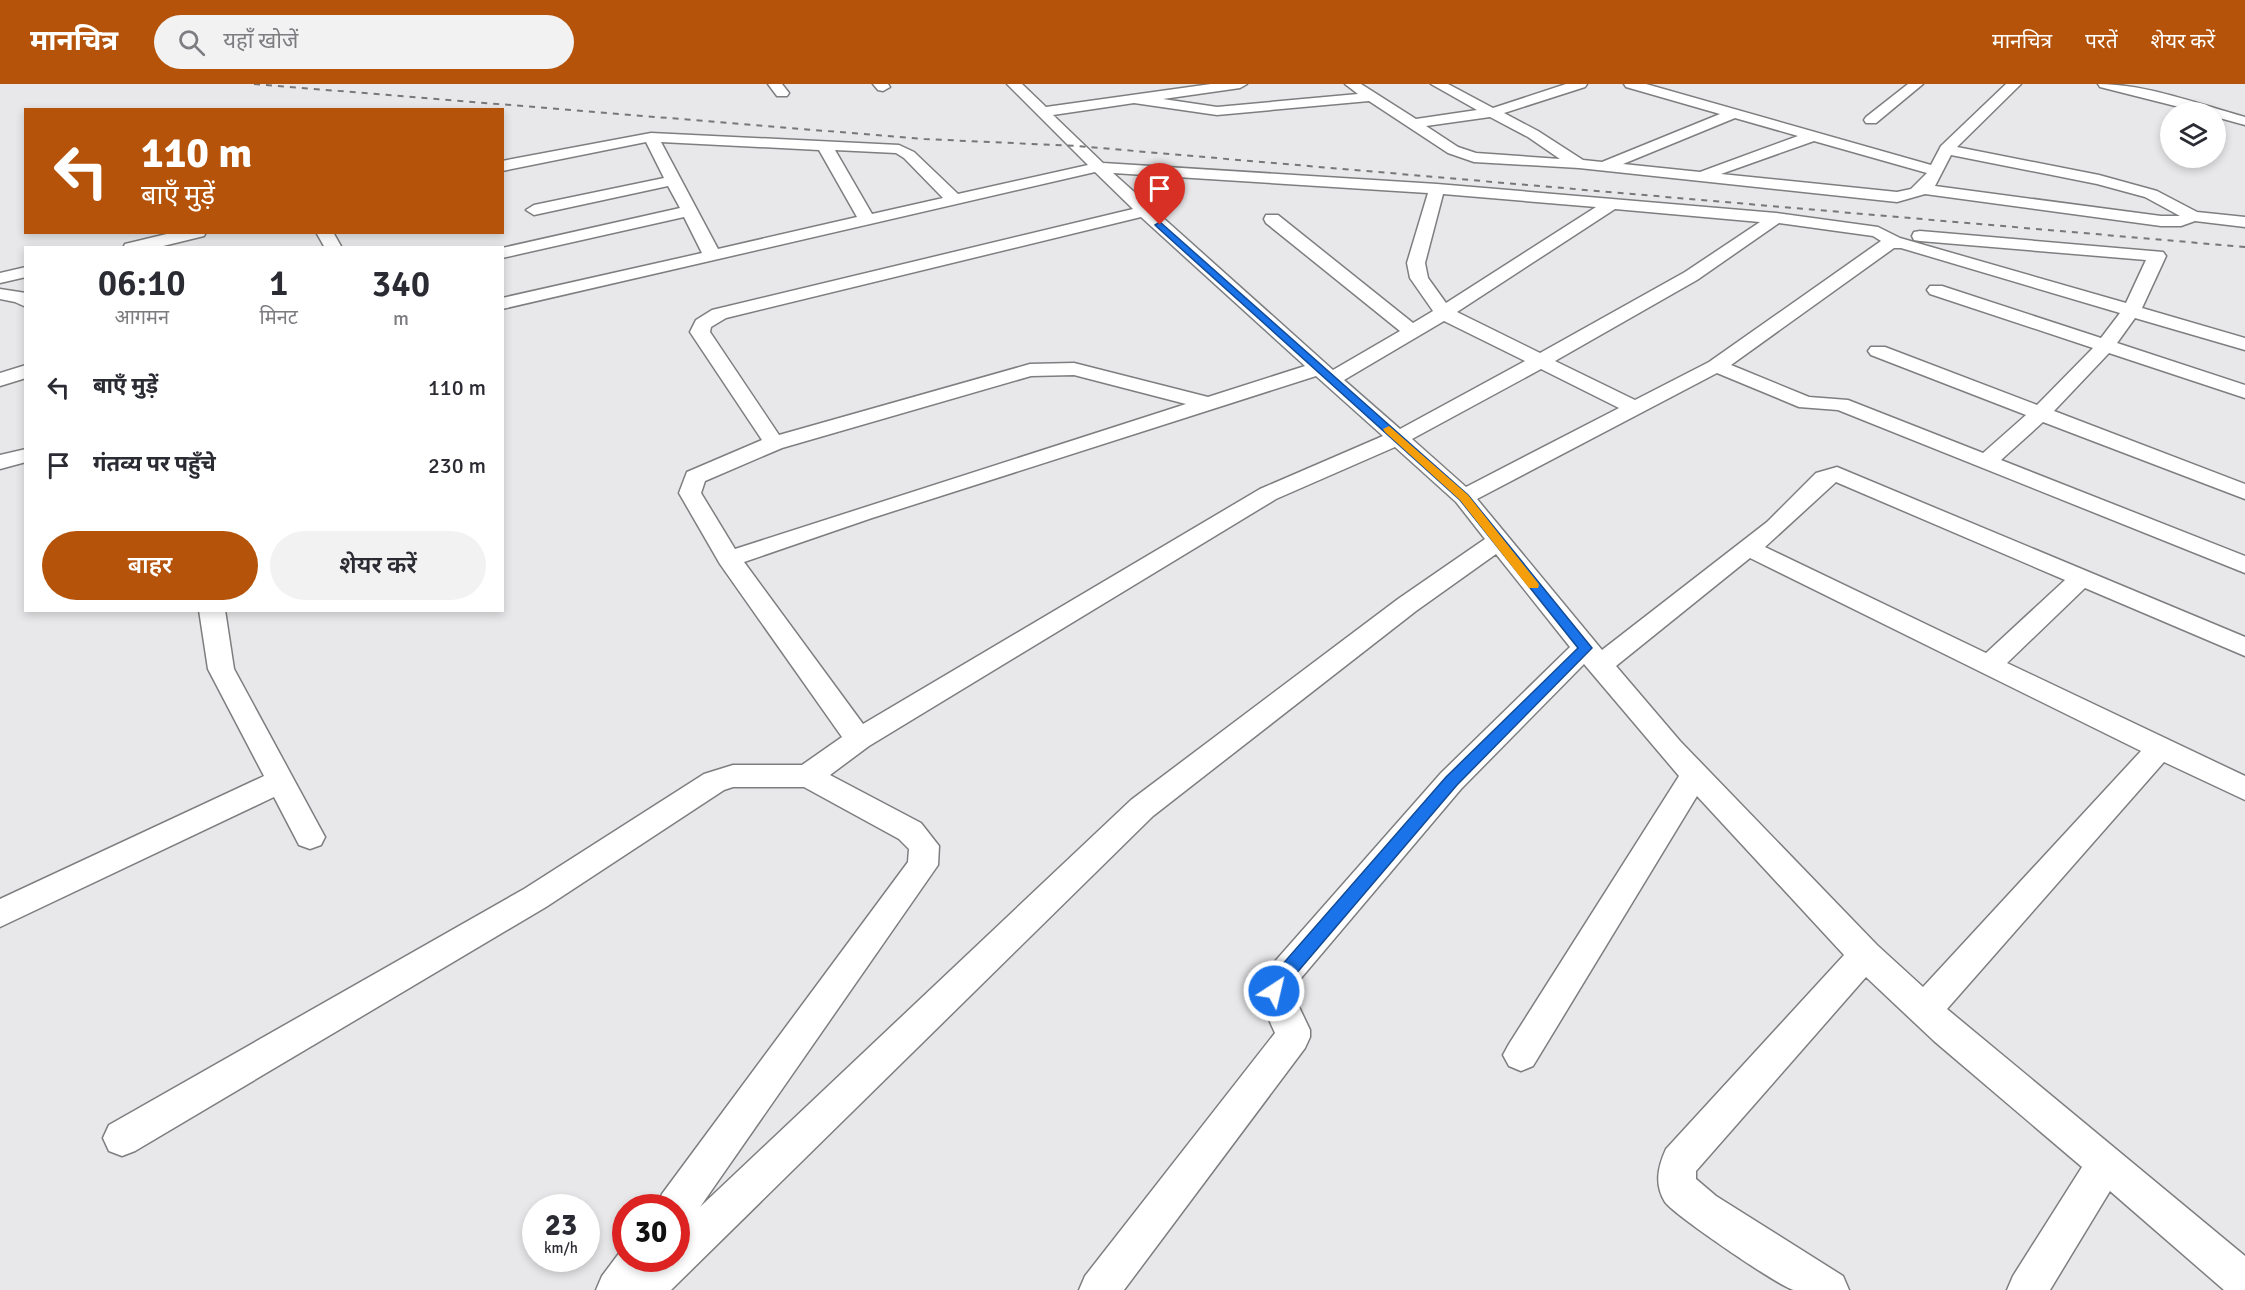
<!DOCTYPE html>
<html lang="hi">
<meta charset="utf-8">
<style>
body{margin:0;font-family:Signika,"Noto Sans Devanagari",sans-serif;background:#f2f2f3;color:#2b2b33;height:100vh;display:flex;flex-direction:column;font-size:22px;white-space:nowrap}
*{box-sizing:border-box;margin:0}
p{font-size:20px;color:#7c7c81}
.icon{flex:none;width:33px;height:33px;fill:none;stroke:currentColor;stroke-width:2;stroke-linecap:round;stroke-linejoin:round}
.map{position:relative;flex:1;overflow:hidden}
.sheet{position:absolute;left:24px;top:162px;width:480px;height:366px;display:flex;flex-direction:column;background:#fff;border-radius:0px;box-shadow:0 3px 9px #0003}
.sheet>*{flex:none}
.guide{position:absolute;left:24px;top:24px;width:480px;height:126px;border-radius:0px;box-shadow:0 3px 9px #0003;background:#b45309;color:#fff;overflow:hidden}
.buttons{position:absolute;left:2160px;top:18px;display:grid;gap:12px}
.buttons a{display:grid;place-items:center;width:66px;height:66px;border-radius:50%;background:#fff;box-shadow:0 3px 9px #0003;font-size:30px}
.speed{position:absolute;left:522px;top:1110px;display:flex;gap:12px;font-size:30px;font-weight:700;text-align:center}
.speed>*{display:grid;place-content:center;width:78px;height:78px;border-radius:50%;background:#fff;box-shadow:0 3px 9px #0003;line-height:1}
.speed small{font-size:15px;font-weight:400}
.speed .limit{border:9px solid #d22;background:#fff;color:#111}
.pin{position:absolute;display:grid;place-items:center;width:51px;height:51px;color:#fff;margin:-62px -26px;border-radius:50% 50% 50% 0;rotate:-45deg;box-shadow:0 0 6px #0007}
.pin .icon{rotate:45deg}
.me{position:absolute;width:66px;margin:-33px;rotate:35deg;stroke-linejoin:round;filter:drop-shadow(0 0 4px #0008)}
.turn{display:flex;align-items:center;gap:21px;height:126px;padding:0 18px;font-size:27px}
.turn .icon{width:78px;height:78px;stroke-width:2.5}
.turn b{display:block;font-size:42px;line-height:51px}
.eta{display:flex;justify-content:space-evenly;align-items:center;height:102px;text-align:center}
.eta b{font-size:36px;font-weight:600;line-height:42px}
.action{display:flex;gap:12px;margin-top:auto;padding:12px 18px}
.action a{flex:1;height:69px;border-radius:36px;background:#b45309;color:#fff;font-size:24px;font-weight:600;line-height:69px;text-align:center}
.action a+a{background:#f2f2f3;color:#2b2b33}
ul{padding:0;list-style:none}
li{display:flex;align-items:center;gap:18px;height:78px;padding:0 18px}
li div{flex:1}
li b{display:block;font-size:22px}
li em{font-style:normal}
header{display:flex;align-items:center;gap:36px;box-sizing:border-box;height:84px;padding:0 30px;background:#b45309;color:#fff}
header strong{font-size:28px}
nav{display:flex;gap:33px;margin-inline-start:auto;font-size:21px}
.search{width:420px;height:54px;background:#f2f2f3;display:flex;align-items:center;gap:15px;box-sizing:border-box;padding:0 21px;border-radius:33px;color:#7c7c81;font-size:22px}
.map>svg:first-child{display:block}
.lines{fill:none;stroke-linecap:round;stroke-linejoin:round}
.minor-casing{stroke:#7d7e7f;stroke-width:3}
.minor{fill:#fff;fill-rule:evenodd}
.rail{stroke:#777778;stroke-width:2;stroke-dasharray:6 6;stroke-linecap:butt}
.route{fill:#1a73e8;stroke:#114b97;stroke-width:1.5}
.slow{fill:#f59e0b}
</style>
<header>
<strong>मानचित्र</strong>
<div class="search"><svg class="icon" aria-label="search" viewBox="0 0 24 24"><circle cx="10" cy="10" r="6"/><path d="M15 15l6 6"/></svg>यहाँ खोजें</div>
<nav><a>मानचित्र</a><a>परतें</a><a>शेयर करें</a></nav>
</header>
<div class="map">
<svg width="2245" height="1206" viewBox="0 0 2245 1206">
<rect width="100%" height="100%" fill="#e8e8ea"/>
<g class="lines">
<g class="minor-casing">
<path id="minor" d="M768,0h14l7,9 -2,3h-10z
M873,0h15l2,3 -7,4 -5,-1z
M1007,0h15l24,23 165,-23h36l-7,4 -77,11 54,8 141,-13 -13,-10h16l55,35 61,-9 -46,-26h17l45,24 73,-24h21l-2,3 -81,26 34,18 45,29 19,2 118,-48 -94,-27 -2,-3h22l285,81 10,-19 65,-62h15l-64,63 142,28 58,16 40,21 48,5v10l-50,-6 -14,5h-20l-236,-32 -28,8 -318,-34 -105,-6 -26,-9 -79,-52 -152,14 -83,-12 -81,12 50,48 334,21 339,29 102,14 22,11 226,65 20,-43 -226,-19 -6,-1 -2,-4 2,-4 6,-1 243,21 3,4 -24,52 103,30v12l-110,-32 -18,25 128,42v13l-136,-45 -55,58 191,73v15l-202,-77 -42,38 244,96v17l-407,-163 -39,-3 -82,-34 -240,126 125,151 165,-128 49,-49 21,-6 408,170v19l-160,-68 -78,75 238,113v24l-81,-38 -217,247 298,247v34h-21l-114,-99 -60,99h-43l6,-14 69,-109 -148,-126 -68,-64 -170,194v8l20,17 127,80 6,14c-17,0 -38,0 -55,0 -13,-2 -121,-76 -129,-88 -11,-18 -7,-35 1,-53l178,-194 -147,-159 -164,270 -12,5 -12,-5 -6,-11 6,-11 170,-268 -95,-112 -123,125 -170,201 19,40v7l-5,11 -181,242h-45l6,-14 190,-243 -18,-40v-7l5,-10 179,-203 129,-126 -74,-93 -80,57 -263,205 -482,474h-75l6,-14 24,-32v14h50v-29l5,-4 -5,2v-19h-19l5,-14 246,-332 1,-13 -10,-10 -95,-52h-71l-9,3 -178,117 -411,244 -13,5 -13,-5 -6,-13 6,-13 415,-236 180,-115 29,-9h69l40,-28 -122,-173 -41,-71 8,-21 75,-32 -72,-108 6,-12 16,-10 421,-101 -38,-37 -593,137v-11l200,-45 -18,-36 -182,41v-10l178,-40 -12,-22 -134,29 -8,-5 8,-5 130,-27 -18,-36 -144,29v-10l149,-28 248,12 15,7 44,42 130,-29zM1490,33l38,20 32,22 -84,-6 -18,-6 -32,-21zM1735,34l63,18 -98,36 -77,-8zM1814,57l113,32 -16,16 -14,3 -176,-18zM661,58l158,8 38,67 -139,32zM835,66l61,3 8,5 39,40 -71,16zM1951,71l146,29 48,13 35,19h-19l-226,-30zM1113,89l315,20 -21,70 3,15 23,33 -20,12 -135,-108h-12l-2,4 2,4 134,108 -67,39zM1443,110l153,13 -150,96 -18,-25 -3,-15zM1615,125l145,13 -75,50 -145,81 -83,-41zM1141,133l164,149 -97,31 -134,-34 -44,1 -251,71 -69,-103 1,-5 15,-9zM1779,139l94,13 8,5 -172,121 -74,38 -80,-39 142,-81zM1894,164h7l219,65 -19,25 -159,-52h-12l-3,4 3,4 163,54 -56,57 -152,-58h-14l-3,4 3,4 155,60 -43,38 -135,-53 -39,-3 -78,-32zM1444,237l81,40 -125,68 -56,-49zM1541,285l78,39 -153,79 -54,-48zM1074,291l112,29 -451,145 -34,-56 4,-12 77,-33 249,-72zM1316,292l67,60 -123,53 -397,235 -119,-162 128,-44zM1395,363l61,55 29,37 -87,60 -267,201 -431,407 238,-342 1,-19 -18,-23 -91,-48 39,-29 407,-247zM1836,398l229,98 -79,73 -221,-106zM1750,474l391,193 -218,236 -46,-42 -197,-204 -64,-75z
M1908,0h15l-47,39h-10l-2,-3 2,-3z
M2098,0c49,0 100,20 147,33v8l-29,-8v-5h-17l-99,-25z
M175,148h31l-2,4 -49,12h-32l2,-4z
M316,148h17l9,16h-17z
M26,183v10l-26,6v-10z
M0,205l26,4v14l-11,-5 -15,-3z
M26,281v13l-26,8v-13z
M26,365v13l-26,7v-14z
M199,526h26l9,59 91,168 -4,8 -11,4 -11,-4 -25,-48 -274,130v-28l264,-123 -56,-107z"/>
</g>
<use href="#minor" class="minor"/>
<path class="rail" d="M254,0l670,55 153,7 1168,101"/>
</g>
<path class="route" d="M1160,138l308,273 124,153 -135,137 -174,204 -3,7 -6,2 -6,-2 -3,-5 3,-10 178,-204 132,-129 -118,-148 -303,-273 -2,-2z"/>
<path class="slow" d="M1389,342l79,69 70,88 1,2 -1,3h-9l-69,-88 -75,-68 -2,-3z"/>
</svg>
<div class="buttons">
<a><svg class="icon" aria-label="layers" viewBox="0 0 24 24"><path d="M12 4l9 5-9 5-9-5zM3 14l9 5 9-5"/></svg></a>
</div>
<div class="speed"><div>23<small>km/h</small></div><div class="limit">30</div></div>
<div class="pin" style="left:1160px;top:141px;background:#d93025"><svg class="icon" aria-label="arrive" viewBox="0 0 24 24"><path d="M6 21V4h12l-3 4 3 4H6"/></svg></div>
<svg class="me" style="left:1274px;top:907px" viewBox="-20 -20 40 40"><circle r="17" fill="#1a73e8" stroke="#fff" stroke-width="3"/><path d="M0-11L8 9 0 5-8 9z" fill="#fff"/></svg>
<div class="guide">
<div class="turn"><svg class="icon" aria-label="left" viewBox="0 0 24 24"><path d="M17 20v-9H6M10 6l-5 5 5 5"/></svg><div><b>110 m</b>बाएँ मुड़ें</div></div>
</div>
<section class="sheet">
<div class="eta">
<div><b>06:10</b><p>आगमन</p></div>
<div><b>1</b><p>मिनट</p></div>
<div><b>340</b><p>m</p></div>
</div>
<ul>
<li><svg class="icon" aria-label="left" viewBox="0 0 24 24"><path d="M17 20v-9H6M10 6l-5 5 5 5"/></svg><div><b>बाएँ मुड़ें</b></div><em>110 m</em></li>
<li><svg class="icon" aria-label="arrive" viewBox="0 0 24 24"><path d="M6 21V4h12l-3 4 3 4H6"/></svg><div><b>गंतव्य पर पहुँचे</b></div><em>230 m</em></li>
</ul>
<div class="action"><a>बाहर</a><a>शेयर करें</a></div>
</section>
</div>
